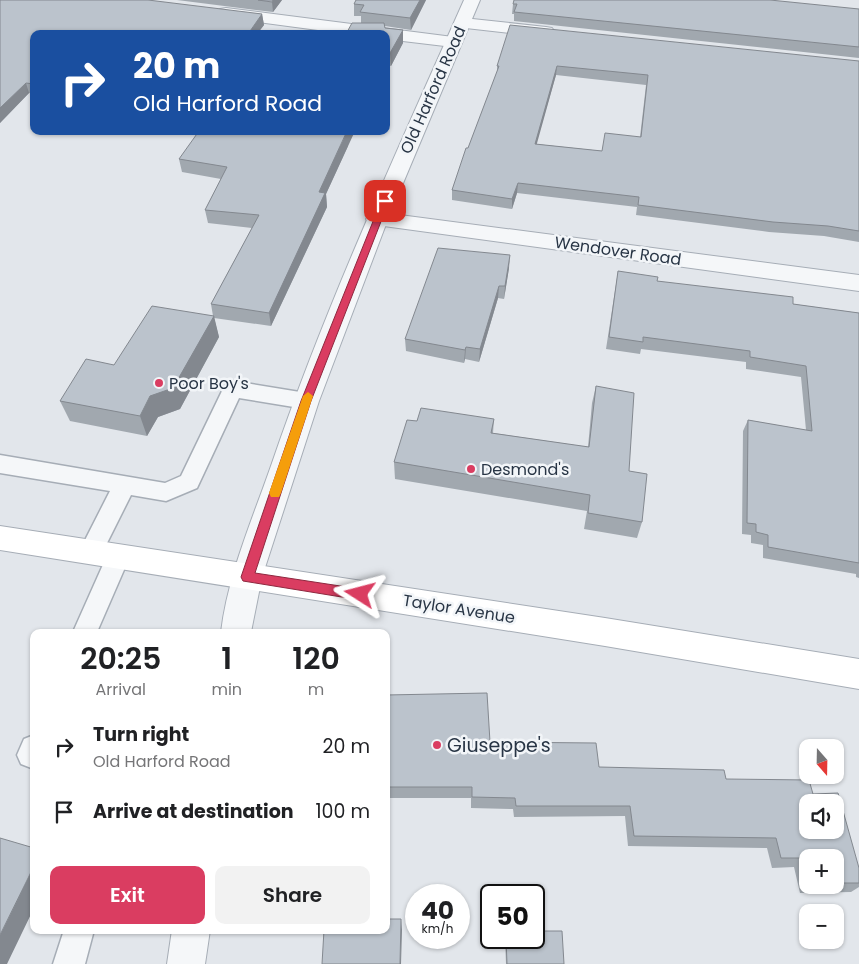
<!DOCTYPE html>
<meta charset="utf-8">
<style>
body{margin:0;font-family:Poppins,sans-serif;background:#f2f2f2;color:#202124;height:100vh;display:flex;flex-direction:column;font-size:19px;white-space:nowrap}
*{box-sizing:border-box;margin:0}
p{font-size:16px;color:#757577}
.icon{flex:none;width:28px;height:28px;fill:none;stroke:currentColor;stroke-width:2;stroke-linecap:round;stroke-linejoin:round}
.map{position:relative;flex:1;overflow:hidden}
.side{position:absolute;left:30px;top:629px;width:360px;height:305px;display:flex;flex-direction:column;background:#fff;border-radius:10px;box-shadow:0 1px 4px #0004}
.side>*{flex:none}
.top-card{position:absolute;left:30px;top:30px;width:360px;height:105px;border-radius:10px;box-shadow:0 1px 4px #0004;background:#1a4fa0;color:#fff;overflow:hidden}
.needle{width:32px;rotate:160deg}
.controls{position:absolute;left:799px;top:739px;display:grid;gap:10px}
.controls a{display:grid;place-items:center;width:45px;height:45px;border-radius:10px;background:#fff;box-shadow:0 1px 4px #0004;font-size:25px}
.speed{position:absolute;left:405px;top:884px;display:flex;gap:10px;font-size:25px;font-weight:700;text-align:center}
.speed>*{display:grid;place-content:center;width:65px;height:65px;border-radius:50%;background:#fff;box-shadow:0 1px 4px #0004;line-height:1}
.speed small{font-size:12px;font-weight:400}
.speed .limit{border:2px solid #111;border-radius:8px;background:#fff;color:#111}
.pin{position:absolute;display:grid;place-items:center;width:42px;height:42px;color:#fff;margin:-21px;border-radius:10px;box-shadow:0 2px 8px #0006}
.me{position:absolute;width:55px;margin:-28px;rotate:279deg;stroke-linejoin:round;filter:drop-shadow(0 0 4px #0008)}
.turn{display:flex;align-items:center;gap:18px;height:105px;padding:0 20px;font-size:22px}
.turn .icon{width:65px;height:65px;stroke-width:2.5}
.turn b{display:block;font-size:35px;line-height:42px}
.eta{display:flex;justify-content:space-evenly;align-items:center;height:85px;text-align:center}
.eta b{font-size:30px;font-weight:600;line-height:35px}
.button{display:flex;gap:10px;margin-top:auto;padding:10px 20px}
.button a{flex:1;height:58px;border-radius:10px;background:#da3d61;color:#fff;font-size:20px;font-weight:600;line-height:58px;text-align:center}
.button a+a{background:#f2f2f2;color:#202124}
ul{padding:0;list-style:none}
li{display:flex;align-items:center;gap:15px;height:65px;padding:0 20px}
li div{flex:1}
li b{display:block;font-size:19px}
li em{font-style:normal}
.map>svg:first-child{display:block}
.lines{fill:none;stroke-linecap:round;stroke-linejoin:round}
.service-casing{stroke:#a6adb6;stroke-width:3}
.minor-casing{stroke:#a6adb6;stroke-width:2}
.tertiary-casing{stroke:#a6adb6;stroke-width:2}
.secondary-casing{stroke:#a6adb6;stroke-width:2}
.service{fill:#f5f7f9;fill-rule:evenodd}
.minor{fill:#f5f7f9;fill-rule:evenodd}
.tertiary{fill:#f5f7f9;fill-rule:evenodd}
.secondary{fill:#fff;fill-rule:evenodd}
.wall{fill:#a1a8af;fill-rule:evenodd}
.shaded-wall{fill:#83888f}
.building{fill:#bbc3cc;stroke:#83888f;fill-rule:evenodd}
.route{fill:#da3d61;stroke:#8e283f}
.slow{fill:#f59e0b}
.poi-dot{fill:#da3d61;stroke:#f2f5f8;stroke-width:2}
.labels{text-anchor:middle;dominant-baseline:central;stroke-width:5;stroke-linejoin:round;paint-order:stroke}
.street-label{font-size:16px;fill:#283545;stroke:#f2f5f8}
.poi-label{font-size:16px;fill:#283545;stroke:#f2f5f8;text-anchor:start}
.near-poi-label{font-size:19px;fill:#283545;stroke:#f2f5f8;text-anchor:start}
</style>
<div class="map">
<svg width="859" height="964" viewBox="0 0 859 964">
<rect width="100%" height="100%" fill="#e2e6eb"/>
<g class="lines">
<g class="service-casing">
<path id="service" d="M233,381l73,12 7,3 3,5 -3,5 -7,3 -67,-11 -42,90 -31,13 -35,-6 -32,64 -8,3 -8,-3 -4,-7 31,-61 -110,-18v-18l165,28 16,-7 42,-87 3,-5z
M118,546l8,3 4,7 -33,76h-24l37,-83z
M34,735v34l-13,-5 -4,-9 7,-16z
M64,930h30l-9,34h-32z"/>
</g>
<g class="minor-casing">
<path id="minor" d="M226,8l227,29 6,1 3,4 -3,4 -6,1 -67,-8v-5h-38l-128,-17 -2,-4 2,-4z
M463,18l83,9 6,1 3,4 -3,4 -6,1 -89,-10 -2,-4 2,-4z
M377,212l482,63v16l-490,-67 -3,-5 3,-5z"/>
</g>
<g class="tertiary-casing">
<path id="tertiary" d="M464,0h16l-92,219 -69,182 -57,176 -11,55h-30c7,-58 32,-114 51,-169 54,-158 124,-310 192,-463z
M172,930h38l-5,34h-38z"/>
</g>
<g class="secondary-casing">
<path id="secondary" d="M0,526l605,92 254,41v30l-254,-43 -605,-96z"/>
</g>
<use href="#service" class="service"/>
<use href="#minor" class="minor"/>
<use href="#tertiary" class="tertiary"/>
<use href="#secondary" class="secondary"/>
</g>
<path class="wall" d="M0,0l262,14 2,11 -7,9h-223v60l-5,-1 -29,30z
M177,0h105l-9,12z
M356,0h70l-15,30 -26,-4v2l18,2v13l-12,23 -4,-1 -1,2v-33l-25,-11v-7h-7v-12z
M513,4l346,5v49l-345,-37v-7h-2z
M859,61v181l-35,-6 -55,-4 -133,-17 1,-8 -120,-14 -5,16 -60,-9v-10l45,-117v-7zM556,75l90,10 -6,52 -38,14 -66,-7z
M348,146l-22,48 1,13 -56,119 -57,-8 5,19 -39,72 -22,8 -11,19 -77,-15 -10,-20 54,-36 99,-49 -2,-12 41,-76 -44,-5 -3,-13 16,-31 -39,-7 -3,-13z
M509,268l-5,31 -6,-1 -19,64 -14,-3 -1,4 -58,-12 -1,-12z
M618,271l39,10 136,23 66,9v265l-3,-1v-3l-93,-16v-13l-12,-2v-8l-9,-1 1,-103 5,-11 58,10 -5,-53 -55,-8v-7l-105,-13 -1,5 -34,-5z
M596,386l33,85 13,51 -5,16 -53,-9 3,-18 -192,-32 -1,-17 23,-41 77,-2 -1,14 95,14 4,-44z
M386,695l104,47 109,25 127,12 87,15 46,74v19l-8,5 -51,1 -6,-26 -22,1 -5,-20 -139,-2 -3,-30 -111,1 -1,-8 -42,-1v-10h-85zM808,858h27v27h-27z
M505,938h29l30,26h-58z"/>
<path class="shaded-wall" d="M273,0h9l-9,12 -1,-10z
M420,0h6l-15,30 -1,-12z
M262,14l2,11 -7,9h-9z
M403,30v13l-12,23 -1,-13z
M387,52v13l-1,2v-14z
M557,66l-1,9 -22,79 1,-10z
M26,83l3,10 -29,30v-15z
M347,131h8l-29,63 1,13 -56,119 -2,-13 50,-121z
M518,183l-1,10 -5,16v-10z
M510,255l-1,13 -5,31 1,-13z
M499,286l-1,12 -19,64 1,-13z
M214,316l5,21 -39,72 -22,8 -11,19 -7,-20 10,-20z
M466,347l-1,12 -1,4 1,-13z
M34,866v42l-27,56h-7v-29z
M401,919l1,11 -1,34h-1z"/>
<path class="building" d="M0,0h148l114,14 -14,20h-214v50l-8,-1 -26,25z
M258,0h15l-1,2z
M356,0h64l-10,18 -50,-6 4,-7 -10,-1z
M514,0h256l89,9v38l-345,-35 3,-8h-4z
M352,23h32l1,5 18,2 -13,23 -3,-1 -1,1v-19h-40z
M510,25l349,36v170l-31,-5 -55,-4 -135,-17 1,-8 -121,-14 -6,16 -60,-9 14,-42h2l31,-82h-2zM557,66l91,9 -7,62 -36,-4 -3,18 -67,-7z
M199,131h148l-28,61 6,1 -56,120 -58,-9 48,-89 -54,-5 22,-43 -48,-8z
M438,248l72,7 -5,31h-6l-19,63 -14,-2 -1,3 -60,-11z
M618,271l40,6 -1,4 136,16v7l66,9v250l-91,-16v-12l-12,-3v-8l-9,-1 1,-103 64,11 -6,-65 -56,-9v-6l-107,-14v5l-34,-5z
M152,306l62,10 -41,72 -23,8 -10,20 -80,-15 26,-42 28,6z
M596,386l38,7 -5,78 18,3 -5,48 -54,-9 2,-18 -196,-33 13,-42 10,1 4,-13 73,11 -3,14 98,14z
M487,693l3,49 106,1 3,24 125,3 2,9 83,1 4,14 25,-1 21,75v15h-24v-25h-27v14l-4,-14h-23l-5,-20 -142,-2 -4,-30h-114l-1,-8 -43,-1v-10h-86v-92zM808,802h27v28h-27z
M0,838l34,10v18l-34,69z
M386,919h15l-1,45h-78l2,-34h62z
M534,931h28l2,33h-57l-1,-26h28z"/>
<path class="route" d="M382,199l7,2 -78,200 -56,172 105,16 5,1 2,4 -2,4 -5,2 -117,-19 -2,-4 60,-176z"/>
<path class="slow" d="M308,392l5,4 -32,97 -2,4h-8l-2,-4 34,-97z"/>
<g class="poi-dot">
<circle cx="159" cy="383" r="5"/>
<circle cx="471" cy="469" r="5"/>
<circle cx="437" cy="745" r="5"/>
</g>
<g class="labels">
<g class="street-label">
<text transform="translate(433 90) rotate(-66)">Old Harford Road</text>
<text transform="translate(618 251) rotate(8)">Wendover Road</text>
<text transform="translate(459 609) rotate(9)">Taylor Avenue</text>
</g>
<g class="poi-label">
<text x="169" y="383">Poor Boy's</text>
<text x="481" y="469">Desmond's</text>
</g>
<g class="near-poi-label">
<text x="447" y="745">Giuseppe's</text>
</g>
</g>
</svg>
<div class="controls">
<a><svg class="needle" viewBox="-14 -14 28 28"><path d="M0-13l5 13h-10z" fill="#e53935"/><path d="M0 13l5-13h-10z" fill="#757577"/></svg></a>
<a><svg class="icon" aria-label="sound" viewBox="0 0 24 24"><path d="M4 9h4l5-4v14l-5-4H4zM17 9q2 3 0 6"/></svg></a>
<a>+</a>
<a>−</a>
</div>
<div class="speed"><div>40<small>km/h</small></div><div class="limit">50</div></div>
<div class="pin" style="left:385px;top:201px;background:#d93025"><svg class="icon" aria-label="arrive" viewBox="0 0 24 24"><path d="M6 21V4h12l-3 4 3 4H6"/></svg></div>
<svg class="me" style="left:360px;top:594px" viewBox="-20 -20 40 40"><path d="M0-17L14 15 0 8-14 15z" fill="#da3d61" stroke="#fff" stroke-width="4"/></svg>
<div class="top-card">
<div class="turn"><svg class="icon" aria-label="right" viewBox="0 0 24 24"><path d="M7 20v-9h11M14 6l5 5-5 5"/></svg><div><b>20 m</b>Old Harford Road</div></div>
</div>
<section class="side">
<div class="eta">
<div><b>20:25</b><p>Arrival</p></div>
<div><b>1</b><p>min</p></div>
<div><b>120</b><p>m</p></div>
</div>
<ul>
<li><svg class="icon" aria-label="right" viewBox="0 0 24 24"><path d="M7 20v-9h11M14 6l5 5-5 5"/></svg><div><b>Turn right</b><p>Old Harford Road</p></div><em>20 m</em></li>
<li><svg class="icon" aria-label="arrive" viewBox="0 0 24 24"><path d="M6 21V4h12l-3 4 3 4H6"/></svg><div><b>Arrive at destination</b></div><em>100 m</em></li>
</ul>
<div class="button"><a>Exit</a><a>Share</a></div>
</section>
</div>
